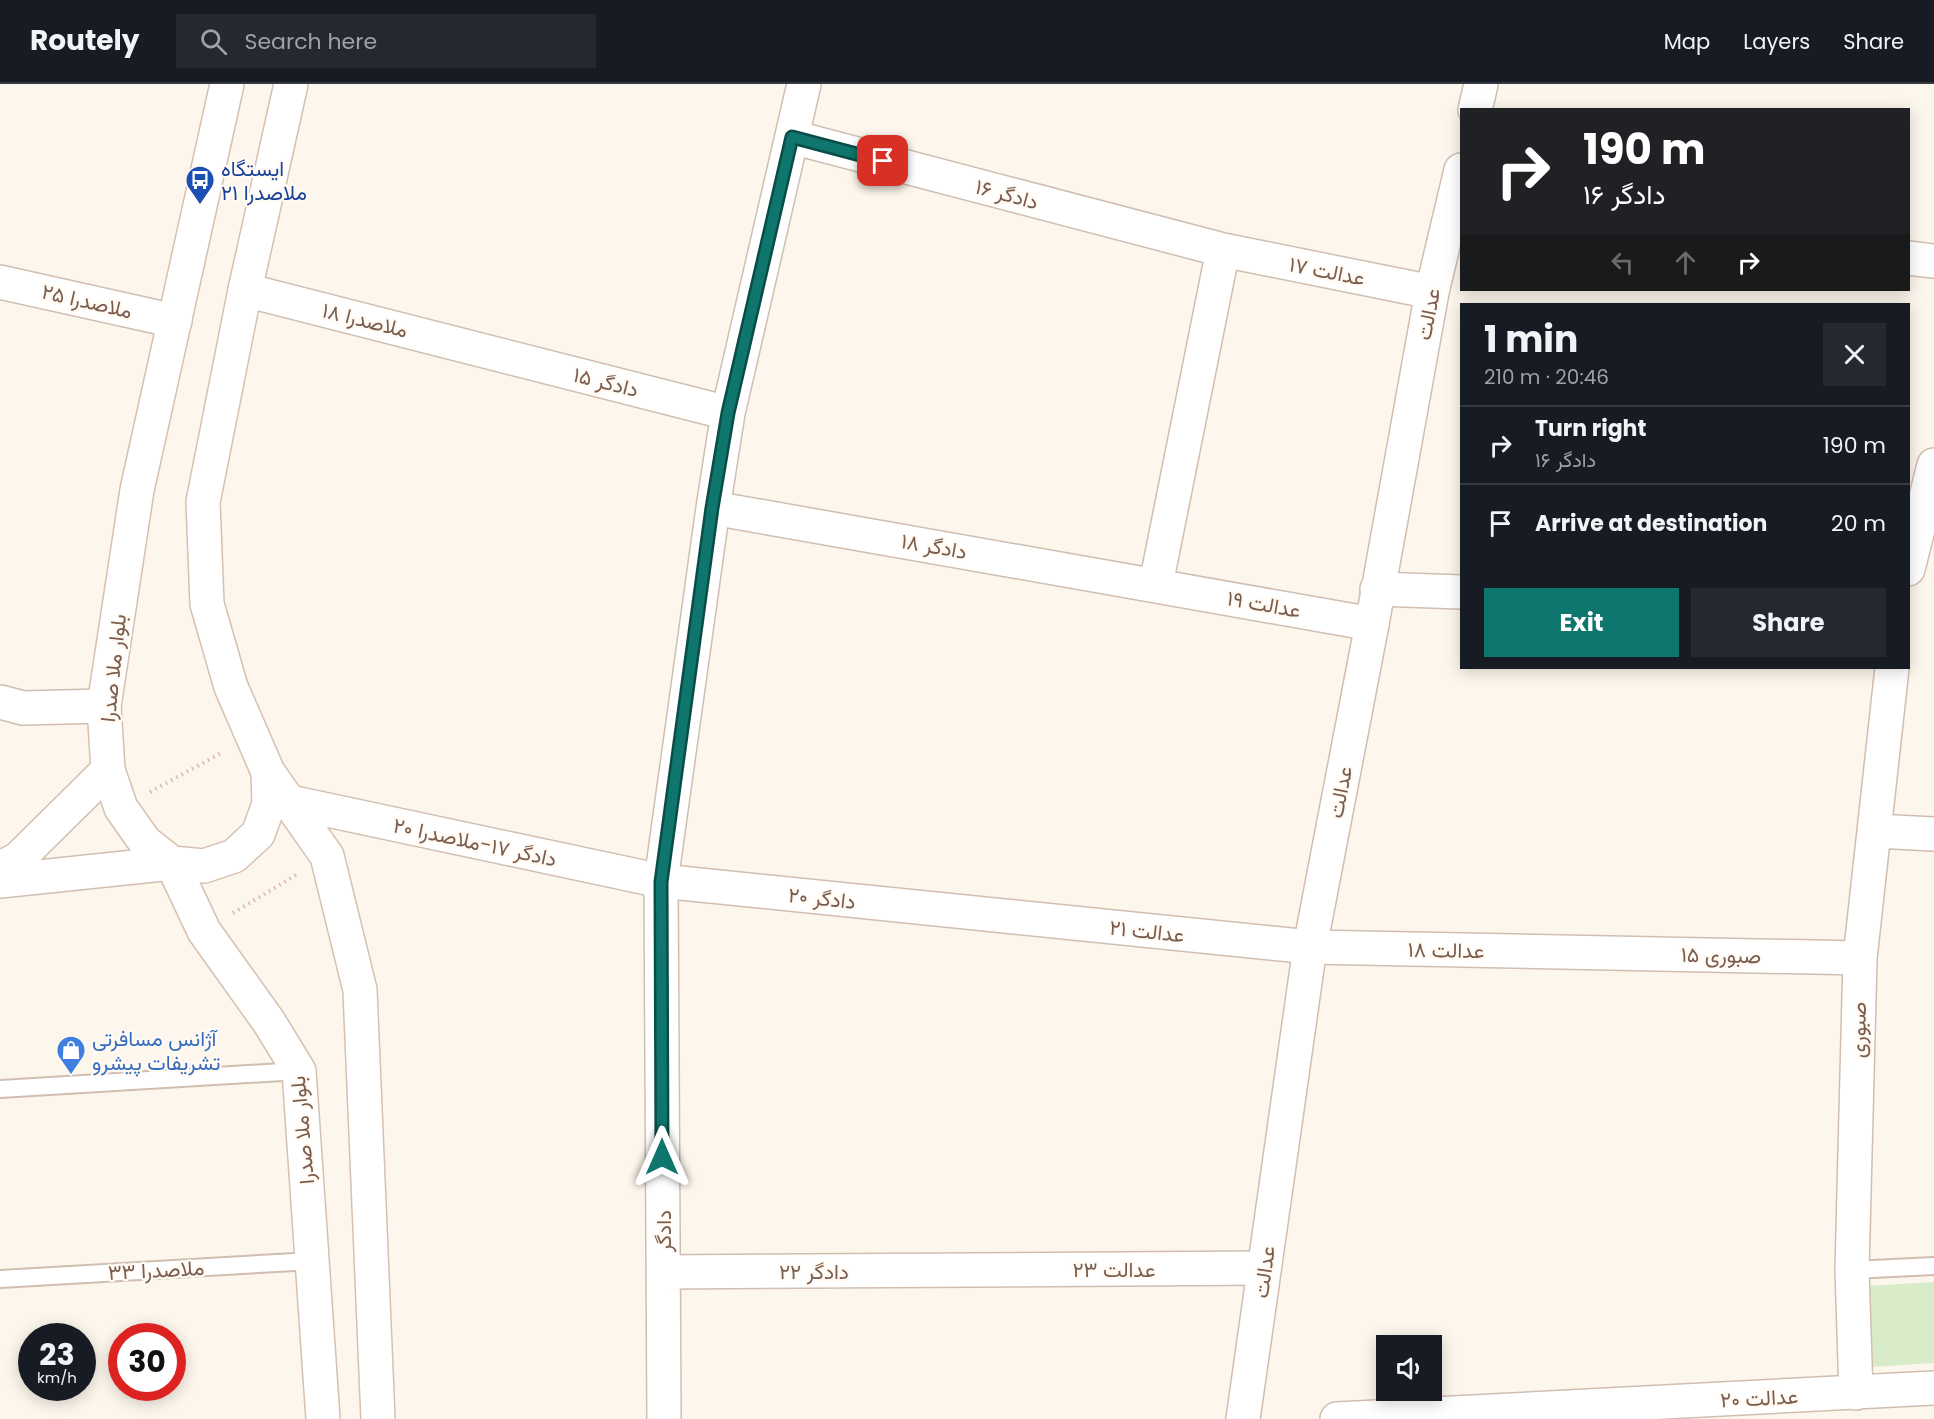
<!DOCTYPE html>
<meta charset="utf-8">
<style>
body{margin:0;font-family:Poppins,Vazirmatn,sans-serif;background:#242831;color:#f1f3f6;height:100vh;display:flex;flex-direction:column;font-size:22px;white-space:nowrap}
*{box-sizing:border-box;margin:0}
p{font-size:20px;color:#9ea1a6}
.icon{flex:none;width:33px;height:33px;fill:none;stroke:currentColor;stroke-width:2;stroke-linecap:round;stroke-linejoin:round}
.map{position:relative;flex:1;overflow:hidden}
.drawer{position:absolute;left:1460px;top:219px;width:450px;height:366px;display:flex;flex-direction:column;background:#171b24;border-radius:0px;box-shadow:0 3px 15px #0003}
.drawer>*{flex:none}
.banner{position:absolute;left:1460px;top:24px;width:450px;height:183px;border-radius:0px;box-shadow:0 3px 15px #0003;background:#202124;color:#fff;overflow:hidden}
.buttons{position:absolute;left:1376px;top:1251px;display:grid;gap:12px}
.buttons a{display:grid;place-items:center;width:66px;height:66px;border-radius:0px;background:#171b24;box-shadow:0 3px 15px #0003;font-size:30px}
.speed{position:absolute;left:18px;top:1239px;display:flex;gap:12px;font-size:30px;font-weight:700;text-align:center}
.speed>*{display:grid;place-content:center;width:78px;height:78px;border-radius:50%;background:#171b24;box-shadow:0 3px 15px #0003;line-height:1}
.speed small{font-size:15px;font-weight:400}
.speed .limit{border:9px solid #d22;background:#fff;color:#111}
.pin{position:absolute;display:grid;place-items:center;width:51px;height:51px;color:#fff;margin:-26px;border-radius:12px;box-shadow:0 3px 9px #0006}
.me{position:absolute;width:66px;margin:-33px;rotate:0deg;stroke-linejoin:round;filter:drop-shadow(0 0 4px #0008)}
.turn{display:flex;align-items:center;gap:21px;height:126px;padding:0 24px;font-size:27px}
.turn .icon{width:78px;height:78px;stroke-width:2.5}
.turn b{display:block;font-size:42px;line-height:51px}
.lanes{display:flex;align-items:center;height:57px;padding:0 24px;background:#0003;justify-content:center;gap:30px;direction:ltr}
.lanes .off{opacity:.35}
.round{display:grid;place-items:center;flex:none;width:63px;height:63px;border-radius:0px;background:#242831}
.headline{display:flex;align-items:center;justify-content:space-between;height:102px;padding:0 24px}
h1{font-size:36px;font-weight:700;line-height:45px}
.action{display:flex;gap:12px;margin-top:auto;padding:12px 24px}
.action a{flex:1;height:69px;border-radius:0px;background:#0f766e;color:#fff;font-size:24px;font-weight:700;line-height:69px;text-align:center}
.action a+a{background:#242831;color:#f1f3f6}
ul{padding:0;list-style:none}
li{display:flex;align-items:center;gap:18px;height:78px;padding:0 24px;border-top:2px solid #363941}
li div{flex:1}
li b{display:block;font-size:22px}
li em{font-style:normal}
header{display:flex;align-items:center;gap:36px;box-sizing:border-box;height:84px;padding:0 30px;background:#171b24;border-bottom:2px solid #363941}
header strong{font-size:28px}
nav{display:flex;gap:33px;margin-inline-start:auto;font-size:21px}
.search{width:420px;height:54px;background:#242831;display:flex;align-items:center;gap:15px;box-sizing:border-box;padding:0 21px;border-radius:0px;color:#9ea1a6;font-size:22px}
.map>svg:first-child{display:block}
.green{fill:#d8ecc9}
.lines{fill:none;stroke-linecap:round;stroke-linejoin:round}
.service-casing{stroke:#d1beb0;stroke-width:20}
.minor-casing{stroke:#d1beb0;stroke-width:36}
.tertiary-casing{stroke:#d1beb0;stroke-width:36}
.secondary-casing{stroke:#d6c0b0;stroke-width:36}
.path{stroke:#d9b8a5;stroke-width:4;stroke-dasharray:1.5 4.5;stroke-linecap:butt}
.service{stroke:#fff;stroke-width:16}
.minor{stroke:#fff;stroke-width:33}
.tertiary{stroke:#fff;stroke-width:33}
.secondary{stroke:#fff;stroke-width:33}
.route-casing{stroke:#0a4d48;stroke-width:15}
.route{stroke:#0f766e;stroke-width:10}
.labels{text-anchor:middle;dominant-baseline:central;stroke-width:4.5;stroke-linejoin:round;paint-order:stroke}
.transit-label{font-size:21px;fill:#164399;stroke:#fffaf3;text-anchor:start}
.street-label{font-size:21px;fill:#7a5c4d;stroke:#fffaf3}
.shop-label{font-size:21px;fill:#366cbe;stroke:#fffaf3;text-anchor:start}
</style>
<header>
<strong>Routely</strong>
<div class="search"><svg class="icon" aria-label="search" viewBox="0 0 24 24"><circle cx="10" cy="10" r="6"/><path d="M15 15l6 6"/></svg>Search here</div>
<nav><a>Map</a><a>Layers</a><a>Share</a></nav>
</header>
<div class="map">
<svg width="1934" height="1335" viewBox="0 0 1934 1335">
<rect width="100%" height="100%" fill="#fdf6ec"/>
<path class="green" d="M1934,1198v81l-79,5 -5,-81z"/>
<g class="lines">
<g class="service-casing">
<path id="service" d="M0,1005l299,-18
M1852,1186l82,-4
M0,1195l312,-18"/>
</g>
<g class="minor-casing">
<path id="minor" d="M792,53l431,113 209,42
M1908,174l26,3
M0,198l175,39
M245,206l483,123
M713,424l659,116
M1908,485l26,-104
M1156,500l67,-334
M1377,505l84,3
M0,618l23,6 81,-2
M290,718l371,79 649,66 550,11
M1875,747l59,3
M663,1188l601,-4
M1856,1309l-4,-123 8,-312 32,-290
M664,1335l-3,-538 52,-373 15,-95 76,-329
M1337,1335l597,-31"/>
</g>
<g class="tertiary-casing">
<path id="tertiary" d="M1475,26l6,-26
M0,784l18,-9 90,-89
M0,797l172,-18
M1243,1335l67,-472 62,-323 60,-332 29,-122"/>
</g>
<g class="secondary-casing">
<path id="secondary" d="M227,0l-90,406 -33,216 4,64 13,38 24,34 27,21 32,68 65,91 30,49 24,348
M291,0l-46,206 -42,212 4,102 24,83 37,85 59,84 33,134 18,429
M172,779l32,3 30,-10 24,-22 11,-30 -1,-32"/>
</g>
<path class="path" d="M150,708l73,-40
M233,829l63,-38"/>
<use href="#service" class="service"/>
<use href="#minor" class="minor"/>
<use href="#tertiary" class="tertiary"/>
<use href="#secondary" class="secondary"/>
</g>
<g class="lines">
<g class="route-casing">
<path id="route" d="M662,1073l-1,-275 51,-374 16,-95 64,-276 91,24"/>
</g>
<use href="#route" class="route"/>
</g>
<defs>
<g id="bus-pin" transform="scale(1.5)"><path d="M0 17L-7.5 6A9.5 9.5 0 1 1 7.5 6Z" fill="#1a4fb4" stroke="#fffaf3"/><path d="M-5-6H5V4H4V6H2V4H-2V6H-4V4H-5ZM-3.5-4V0h7V-4ZM-3.5 1.2v1.5H-2V1.2ZM2 1.2v1.5H3.5V1.2Z" fill="#fff"/></g>
<g id="shop-pin" transform="scale(1.5)"><path d="M0 17L-7.5 6A9.5 9.5 0 1 1 7.5 6Z" fill="#3f7fe0" stroke="#fffaf3"/><path d="M-5-2.5h2.3a2.7 3.5 0 0 1 5.4 0H5L5.5 6h-11ZM-1.5-2.5h3a1.5 2.3 0 0 0-3 0Z" fill="#fff"/></g>
</defs>
<g fill-rule="evenodd">
<use href="#bus-pin" x="200" y="96"/>
<use href="#shop-pin" x="71" y="966"/>
</g>
<g class="labels">
<g class="transit-label">
<text x="221" y="84">ایستگاه<tspan x="221" dy="24">ملاصدرا ۲۱</tspan></text>
</g>
<g class="street-label">
<text transform="translate(1007 110) rotate(15)">دادگر ۱۶</text>
<text transform="translate(1327 187) rotate(11)">عدالت ۱۷</text>
<text transform="translate(87 217) rotate(13)">ملاصدرا ۲۵</text>
<text transform="translate(1428 230) rotate(-79)">عدالت</text>
<text transform="translate(365 236) rotate(14)">ملاصدرا ۱۸</text>
<text transform="translate(606 298) rotate(14)">دادگر ۱۵</text>
<text transform="translate(934 462) rotate(10)">دادگر ۱۸</text>
<text transform="translate(1264 520) rotate(10)">عدالت ۱۹</text>
<text transform="translate(113 584) rotate(-84)">بلوار ملا صدرا</text>
<text transform="translate(1340 708) rotate(-79)">عدالت</text>
<text transform="translate(475 758) rotate(12)">دادگر ۱۷-ملاصدرا ۲۰</text>
<text transform="translate(822 814) rotate(6)">دادگر ۲۰</text>
<text transform="translate(1147 847) rotate(6)">عدالت ۲۱</text>
<text transform="translate(1446 866) rotate(1)">عدالت ۱۸</text>
<text transform="translate(1721 871) rotate(1)">صبوری ۱۵</text>
<text transform="translate(1858 946) rotate(-89)">صبوری</text>
<text transform="translate(302 1046) rotate(-95)">بلوار ملا صدرا</text>
<text transform="translate(663 1147) rotate(-90)">دادگر</text>
<text x="1114" y="1185">عدالت ۲۳</text>
<text transform="translate(156 1186) rotate(-3)">ملاصدرا ۳۳</text>
<text x="814" y="1187">دادگر ۲۲</text>
<text transform="translate(1264 1188) rotate(-82)">عدالت</text>
<text transform="translate(1759 1314) rotate(-3)">عدالت ۲۰</text>
</g>
<g class="shop-label">
<text x="92" y="954">آژانس مسافرتی<tspan x="92" dy="24">تشریفات پیشرو</tspan></text>
</g>
</g>
</svg>
<div class="buttons">
<a><svg class="icon" aria-label="sound" viewBox="0 0 24 24"><path d="M4 9h4l5-4v14l-5-4H4zM17 9q2 3 0 6"/></svg></a>
</div>
<div class="speed"><div>23<small>km/h</small></div><div class="limit">30</div></div>
<div class="pin" style="left:883px;top:77px;background:#d93025"><svg class="icon" aria-label="arrive" viewBox="0 0 24 24"><path d="M6 21V4h12l-3 4 3 4H6"/></svg></div>
<svg class="me" style="left:662px;top:1073px" viewBox="-20 -20 40 40"><path d="M0-17L14 15 0 8-14 15z" fill="#0f766e" stroke="#fff" stroke-width="4"/></svg>
<div class="banner">
<div class="turn"><svg class="icon" aria-label="right" viewBox="0 0 24 24"><path d="M7 20v-9h11M14 6l5 5-5 5"/></svg><div><b>190 m</b>دادگر ۱۶</div></div>
<div class="lanes"><svg class="icon off" aria-label="left" viewBox="0 0 24 24"><path d="M17 20v-9H6M10 6l-5 5 5 5"/></svg><svg class="icon off" aria-label="ahead" viewBox="0 0 24 24"><path d="M12 20V5M6 11l6-6 6 6"/></svg><svg class="icon" aria-label="right" viewBox="0 0 24 24"><path d="M7 20v-9h11M14 6l5 5-5 5"/></svg></div>
</div>
<section class="drawer">
<div class="headline"><div><h1>1 min</h1><p>210 m · 20:46</p></div><a class="round"><svg class="icon" aria-label="close" viewBox="0 0 24 24"><path d="M6 6l12 12M18 6L6 18"/></svg></a></div>
<ul>
<li><svg class="icon" aria-label="right" viewBox="0 0 24 24"><path d="M7 20v-9h11M14 6l5 5-5 5"/></svg><div><b>Turn right</b><p>دادگر ۱۶</p></div><em>190 m</em></li>
<li><svg class="icon" aria-label="arrive" viewBox="0 0 24 24"><path d="M6 21V4h12l-3 4 3 4H6"/></svg><div><b>Arrive at destination</b></div><em>20 m</em></li>
</ul>
<div class="action"><a>Exit</a><a>Share</a></div>
</section>
</div>
